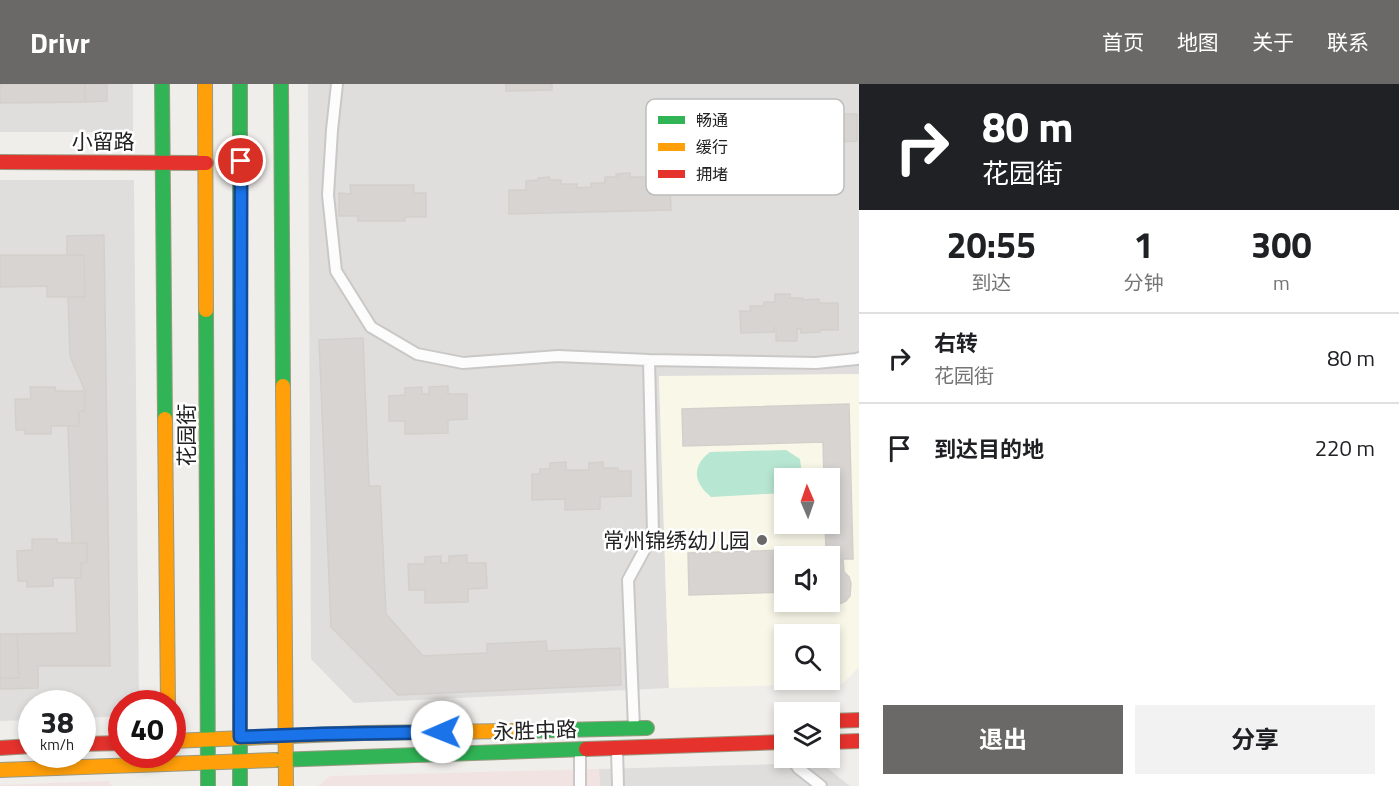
<!DOCTYPE html>
<html lang="zh">
<meta charset="utf-8">
<style>
body{margin:0;font-family:"Titillium Web","Noto Sans SC",sans-serif;background:#f2f2f2;color:#202124;height:100vh;display:flex;flex-direction:column;font-size:22px;white-space:nowrap}
*{box-sizing:border-box;margin:0}
p{font-size:20px;color:#757577}
.icon{flex:none;width:33px;height:33px;fill:none;stroke:currentColor;stroke-width:2;stroke-linecap:round;stroke-linejoin:round}
.map{position:relative;flex:1;overflow:hidden}
.side{display:flex;flex-direction:column;background:#fff;width:540px}
.side>*{flex:none}
.guide{background:#202124;color:#fff;overflow:hidden}
.needle{width:39px;rotate:358deg}
.controls{position:absolute;left:774px;top:384px;display:grid;gap:12px}
.controls a{display:grid;place-items:center;width:66px;height:66px;border-radius:0px;background:#fff;box-shadow:0 3px 9px #0003;font-size:30px}
.speed{position:absolute;left:18px;top:606px;display:flex;gap:12px;font-size:30px;font-weight:700;text-align:center}
.speed>*{display:grid;place-content:center;width:78px;height:78px;border-radius:50%;background:#fff;box-shadow:0 3px 9px #0003;line-height:1}
.speed small{font-size:15px;font-weight:400}
.speed .limit{border:9px solid #d22;background:#fff;color:#111}
.pin{position:absolute;display:grid;place-items:center;width:51px;height:51px;color:#fff;margin:-26px;border:3px solid #fff;border-radius:50%;box-shadow:0 2px 6px #0007}
.me{position:absolute;width:66px;margin:-33px;rotate:269deg;stroke-linejoin:round;filter:drop-shadow(0 0 4px #0008)}
.turn{display:flex;align-items:center;gap:21px;height:126px;padding:0 24px;font-size:27px}
.turn .icon{width:78px;height:78px;stroke-width:2.5}
.turn b{display:block;font-size:42px;line-height:51px}
.eta{display:flex;justify-content:space-evenly;align-items:center;height:102px;text-align:center}
.eta b{font-size:36px;font-weight:700;line-height:42px}
.button{display:flex;gap:12px;margin-top:auto;padding:12px 24px}
.button a{flex:1;height:69px;border-radius:0px;background:#6a6968;color:#fff;font-size:24px;font-weight:700;line-height:69px;text-align:center}
.button a+a{background:#f2f2f2;color:#202124}
ul{padding:0;list-style:none}
li{display:flex;align-items:center;gap:18px;height:90px;padding:0 24px;border-top:2px solid #e0e0e0}
li div{flex:1}
li b{display:block;font-size:22px}
li em{font-style:normal}
header{display:flex;align-items:center;gap:36px;box-sizing:border-box;height:84px;padding:0 30px;background:#6a6968;color:#fff}
header strong{font-size:28px}
nav{display:flex;gap:33px;margin-inline-start:auto;font-size:21px}
main{display:flex;flex:1;min-height:0}
.map>svg:first-child{display:block}
.residential{fill:#dfdedc}
.commercial{fill:#f1e3e1}
.education{fill:#f8f7e8;fill-rule:evenodd}
.pitch{fill:#b7e6d2}
.building{fill:#d7d4d2;stroke:#d3d0cc;stroke-width:1.5}
.lines{fill:none;stroke-linecap:round;stroke-linejoin:round}
.lane-casing{stroke:#c9c8c7;stroke-width:14}
.fast-casing{stroke:#999a82;stroke-width:16}
.slow-casing{stroke:#999a82;stroke-width:16}
.jam-casing{stroke:#999a82;stroke-width:16}
.lane{stroke:#fdfcfc;stroke-width:10}
.fast{stroke:#30b455;stroke-width:14}
.slow{stroke:#ff9f0a;stroke-width:14}
.jam{stroke:#e5322d;stroke-width:14}
.route-casing{stroke:#114b97;stroke-width:15}
.route{stroke:#1a73e8;stroke-width:10}
.poi-dot{fill:#6a6968;stroke:#fff;stroke-width:2}
.labels{text-anchor:middle;dominant-baseline:central;stroke-width:5;stroke-linejoin:round;paint-order:stroke}
.street-label{font-size:21px;fill:#222;stroke:#fff}
.poi-label{font-size:21px;fill:#222;stroke:#fff;text-anchor:end}
.key{fill:#fff;stroke:#bdbdbd;stroke-width:1.5}
.key-label{font-size:16px;fill:#222}
</style>
<header>
<strong>Drivr</strong>
<nav><a>首页</a><a>地图</a><a>关于</a><a>联系</a></nav>
</header>
<main>
<div class="map">
<svg width="859" height="702" viewBox="0 0 859 702">
<rect width="100%" height="100%" fill="#f0eeeb"/>
<path class="residential" d="M0,0h133v48h-133z
M308,0h551v290l-200,3 10,311 -315,15 -43,-44z
M0,96h134l5,522 -2,1 -15,1 -1,12 -38,2 -1,-14h-50l-1,16 -31,1z
M821,679l29,23h-250l-1,-17z"/>
<path class="commercial" d="M599,685l1,17h-282l12,-10z
M108,697l4,5h-112v-1z"/>
<path class="education" d="M859,290v293l-17,17 -173,4 -10,-312zM784,394h46v46h-46zM784,472h46v46h-46zM784,550h46v46h-46z"/>
<path class="pitch" d="M786,366l14,9 2,15 -1,4h-17v15l-73,4c-3,-3 -8,-7 -10,-11 -9,-13 -2,-26 9,-34z"/>
<path class="building" d="M0,0h85v18l-85,1z
M85,0h22v17l-22,1z
M506,0h46v6l-46,1z
M809,21l1,5 28,1v3h19v27l-18,1v2h-19v-4h-4v13h-21v-13h-2v4h-33l-1,-22h11v-4l13,-1v-4h11v-7z
M630,89v4h16v9l24,-1 1,25 -162,4v-24h17v-9l12,-1v-2l11,-1 1,3h11v4h16v4l14,-1v-4h14v-6h12l-1,-3z
M350,101h64v8h12v24h-21v4h-47v-5h-19v-23l12,1z
M104,151l6,431h-72v22l-38,1v-11h19l-2,-44 60,-1 -2,-55h6v-15h6v-20h-15l-4,-117h11v-15h6v-20l-15,-35 -2,-59h17l-1,-42h-17v-19z
M0,171h84l1,42h-38v-11l-47,1z
M775,210h15v4h13v2l16,-1v4h19v27h-18v2l-19,1v-4h-4v12h-21v-13h-2v4l-33,1 -1,-22h11l-1,-5h14v-4h11z
M363,254l6,148h11l6,128 37,42 64,-3v-9l59,-3 1,10 73,-3 1,37 -223,10 -67,-68 -12,-287z
M448,302v8h19v25l-19,1v13l-43,1v-13h-16v-25l16,-1v-7l17,-1v7h7v-7z
M30,303h25l1,4h29v20h-6v15h-28v8h-26v-4h-9l-1,-31h16z
M849,320l4,155h-10l1,13 5,5 2,6 -1,13 -4,5 -11,5 -6,-1 -7,-3h8v-46h-46v36l-95,3 -1,-42 138,-4 -1,-25h5v-46h-6l-1,-36 -140,4 -1,-37z
M566,378v8h23v-7l14,-1v6h15v3h13v25l-31,1v12l-35,1v-11l-33,1v-26h8v-5h10v-6z
M32,455h25v4h30v20h-6v15h-28v8l-26,1v-6h-9l-1,-30 15,-1z
M467,471v8h19l1,25 -19,1v13l-43,1v-13h-16l-1,-26h17v-7l16,-1v7h8v-7z
M0,550h17l2,44h-19z"/>
<g class="lines">
<g class="lane-casing">
<path id="lane" d="M337,0l-5,46 -4,65 8,76 35,56 46,27 46,9 95,-7 91,4 167,3 41,-4 2,-1
M634,644l-6,-148 25,-46 -4,-174
M617,665l1,37
M580,666v36
M792,674l6,10 23,18"/>
</g>
<g class="fast-casing">
<path id="fast" d="M162,0l3,335
M240,0v702
M281,0l2,302
M206,226l2,476
M518,647l129,-3
M275,676l311,-11"/>
</g>
<g class="slow-casing">
<path id="slow" d="M205,0l1,226
M283,302l3,400
M165,335l3,285
M172,657l192,-8 154,-2
M0,686l275,-10"/>
</g>
<g class="jam-casing">
<path id="jam" d="M0,78l206,1
M830,637l29,-1
M830,658l29,-1
M82,660l40,-1
M0,664l32,-2
M586,665l198,-7"/>
</g>
<use href="#lane" class="lane"/>
<use href="#fast" class="fast"/>
<use href="#slow" class="slow"/>
<use href="#jam" class="jam"/>
</g>
<g class="lines">
<g class="route-casing">
<path id="route" d="M241,77l-1,576 82,-3 120,-2"/>
</g>
<use href="#route" class="route"/>
</g>
<circle class="poi-dot" cx="762" cy="456" r="6"/>
<g class="labels">
<g class="street-label">
<text x="103" y="57">小留路</text>
<text transform="translate(186 351) rotate(-90)">花园街</text>
<text transform="translate(535 646) rotate(-2)">永胜中路</text>
</g>
<g class="poi-label">
<text x="750" y="456">常州锦绣幼儿园</text>
</g>
</g>
<rect x="646" y="15" width="198" height="96" rx="9" class="key"/>
<rect x="658" y="32" width="27" height="8" fill="#30b455"/>
<rect x="658" y="59" width="27" height="8" fill="#ff9f0a"/>
<rect x="658" y="86" width="27" height="8" fill="#e5322d"/>
<g class="key-label">
<text x="696" y="42">畅通</text>
<text x="696" y="69">缓行</text>
<text x="696" y="96">拥堵</text>
</g>
</svg>
<div class="controls">
<a><svg class="needle" viewBox="-14 -14 28 28"><path d="M0-13l5 13h-10z" fill="#e53935"/><path d="M0 13l5-13h-10z" fill="#757577"/></svg></a>
<a><svg class="icon" aria-label="sound" viewBox="0 0 24 24"><path d="M4 9h4l5-4v14l-5-4H4zM17 9q2 3 0 6"/></svg></a>
<a><svg class="icon" aria-label="search" viewBox="0 0 24 24"><circle cx="10" cy="10" r="6"/><path d="M15 15l6 6"/></svg></a>
<a><svg class="icon" aria-label="layers" viewBox="0 0 24 24"><path d="M12 4l9 5-9 5-9-5zM3 14l9 5 9-5"/></svg></a>
</div>
<div class="speed"><div>38<small>km/h</small></div><div class="limit">40</div></div>
<div class="pin" style="left:241px;top:77px;background:#d93025"><svg class="icon" aria-label="arrive" viewBox="0 0 24 24"><path d="M6 21V4h12l-3 4 3 4H6"/></svg></div>
<svg class="me" style="left:442px;top:648px" viewBox="-20 -20 40 40"><circle r="19" fill="#fff"/><path d="M0-13L10 11 0 6-10 11z" fill="#1a73e8"/></svg>
</div>
<section class="side">
<div class="guide">
<div class="turn"><svg class="icon" aria-label="right" viewBox="0 0 24 24"><path d="M7 20v-9h11M14 6l5 5-5 5"/></svg><div><b>80 m</b>花园街</div></div>
</div>
<div class="eta">
<div><b>20:55</b><p>到达</p></div>
<div><b>1</b><p>分钟</p></div>
<div><b>300</b><p>m</p></div>
</div>
<ul>
<li><svg class="icon" aria-label="right" viewBox="0 0 24 24"><path d="M7 20v-9h11M14 6l5 5-5 5"/></svg><div><b>右转</b><p>花园街</p></div><em>80 m</em></li>
<li><svg class="icon" aria-label="arrive" viewBox="0 0 24 24"><path d="M6 21V4h12l-3 4 3 4H6"/></svg><div><b>到达目的地</b></div><em>220 m</em></li>
</ul>
<div class="button"><a>退出</a><a>分享</a></div>
</section>
</main>
